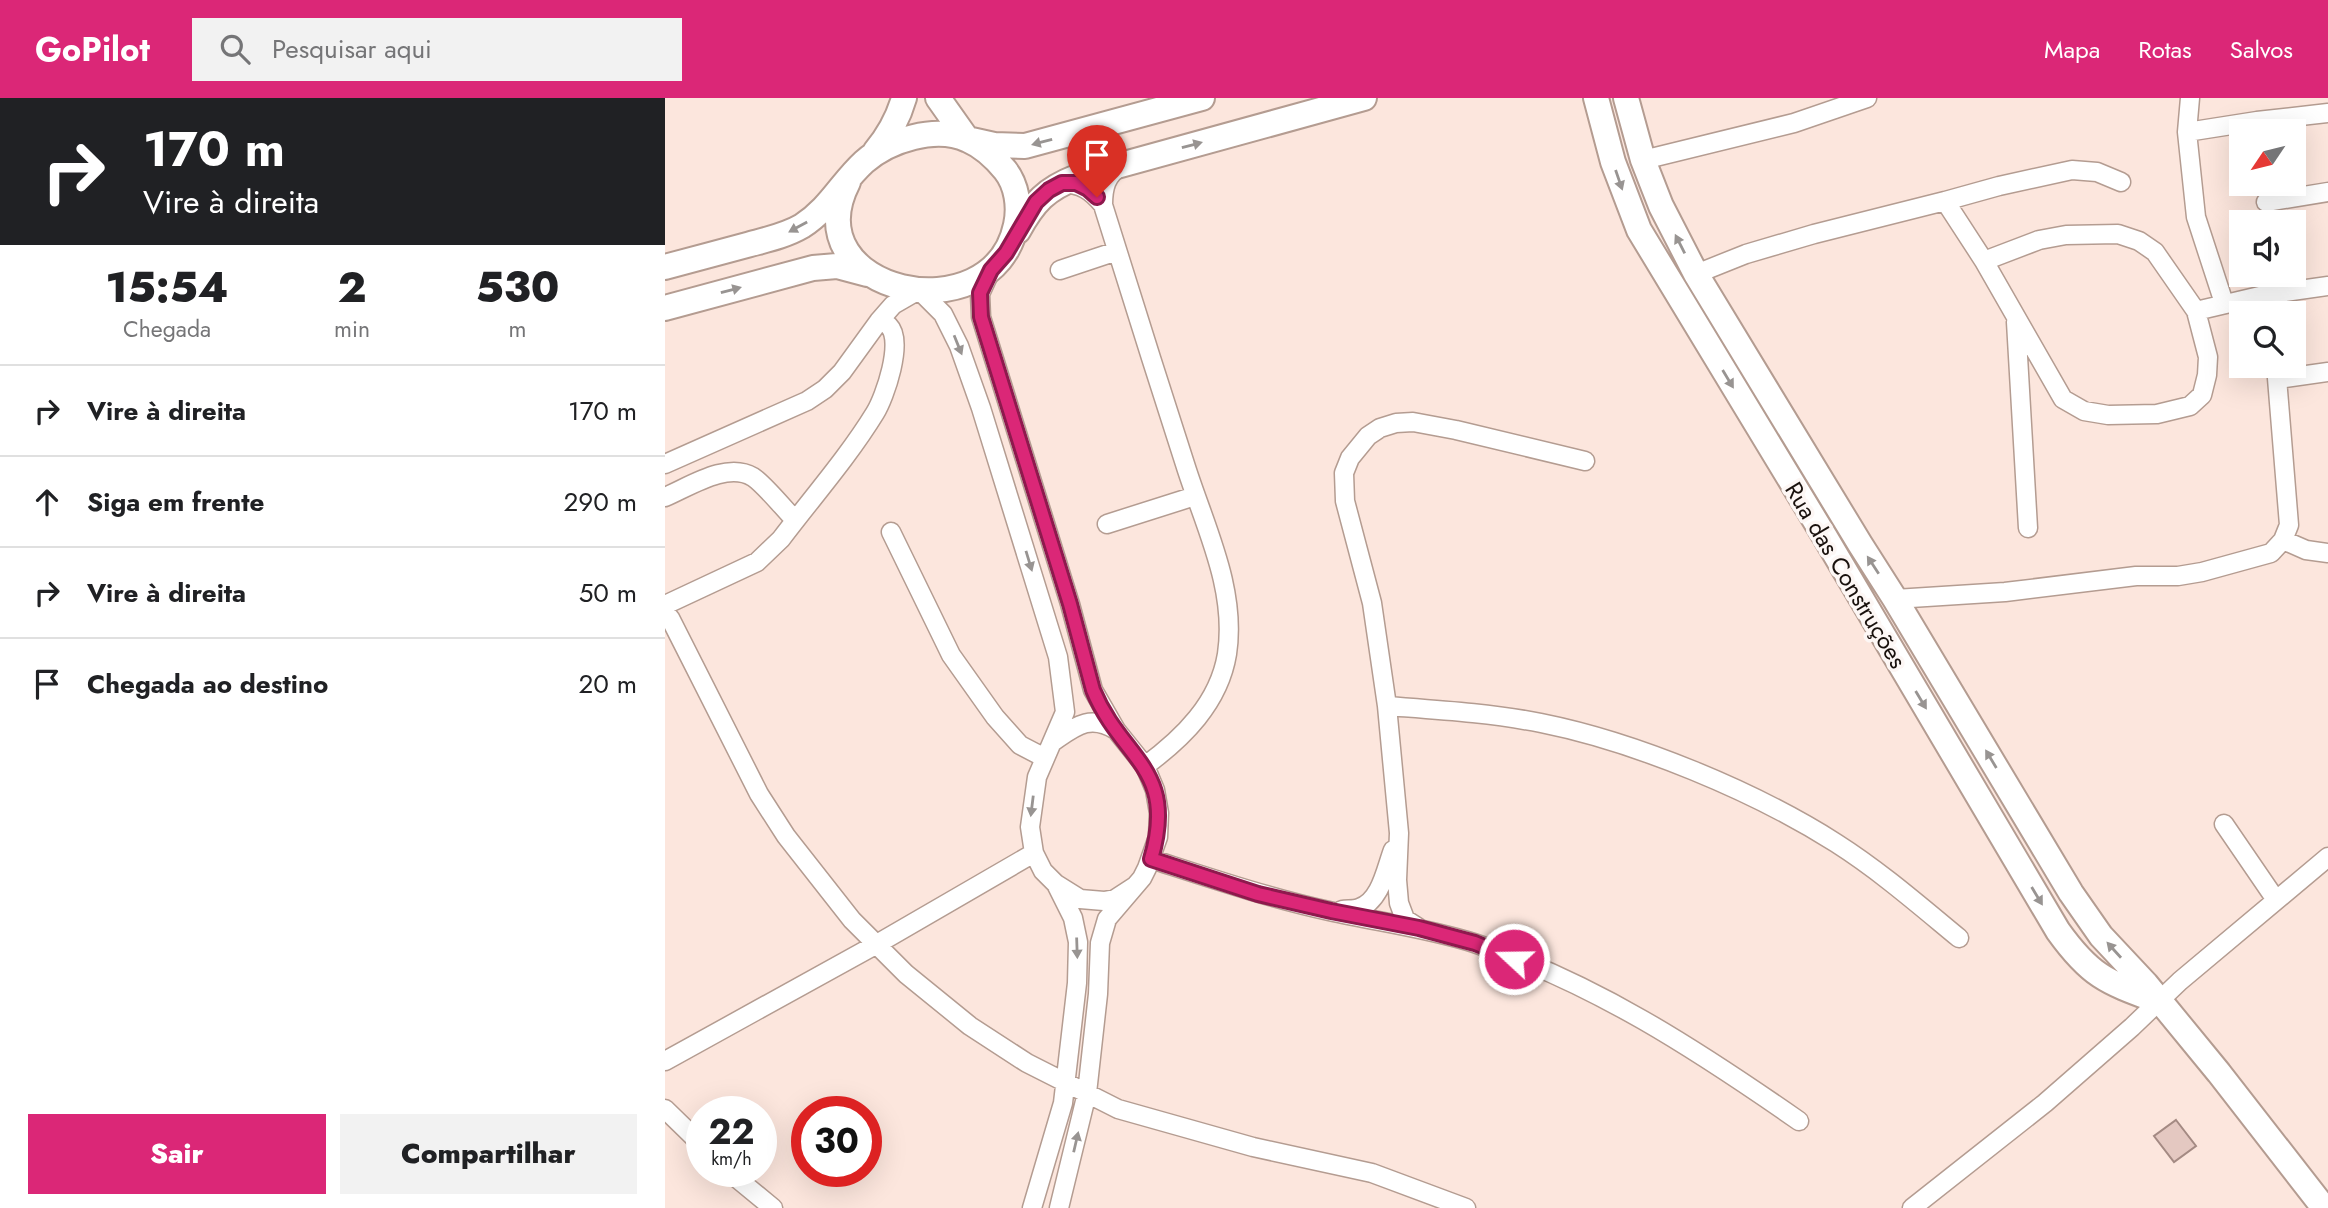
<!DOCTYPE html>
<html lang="pt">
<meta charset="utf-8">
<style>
body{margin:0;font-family:Jost,sans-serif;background:#f2f2f2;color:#202124;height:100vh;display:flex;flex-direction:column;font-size:26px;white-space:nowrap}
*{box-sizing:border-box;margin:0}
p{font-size:23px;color:#757577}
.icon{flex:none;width:38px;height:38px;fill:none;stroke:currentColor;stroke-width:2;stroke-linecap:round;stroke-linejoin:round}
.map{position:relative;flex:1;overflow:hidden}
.sheet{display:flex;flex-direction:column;background:#fff;width:665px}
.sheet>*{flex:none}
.hud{background:#202124;color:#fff;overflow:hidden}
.needle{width:46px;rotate:235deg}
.tools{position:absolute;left:1564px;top:21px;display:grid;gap:14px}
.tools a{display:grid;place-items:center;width:77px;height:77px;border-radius:0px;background:#fff;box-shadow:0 7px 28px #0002;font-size:35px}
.speed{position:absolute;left:21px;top:998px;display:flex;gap:14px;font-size:35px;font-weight:700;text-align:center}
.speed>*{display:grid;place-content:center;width:91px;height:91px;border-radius:50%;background:#fff;box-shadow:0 7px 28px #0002;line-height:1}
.speed small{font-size:18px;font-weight:400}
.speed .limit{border:10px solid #d22;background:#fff;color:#111}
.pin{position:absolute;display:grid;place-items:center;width:60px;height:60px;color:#fff;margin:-72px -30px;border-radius:50% 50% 50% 0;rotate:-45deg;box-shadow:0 0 7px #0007}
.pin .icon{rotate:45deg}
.me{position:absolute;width:77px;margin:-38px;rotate:291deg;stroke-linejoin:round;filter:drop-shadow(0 0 5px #0008)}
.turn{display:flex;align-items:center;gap:24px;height:147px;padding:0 28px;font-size:32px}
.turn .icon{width:91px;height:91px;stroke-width:2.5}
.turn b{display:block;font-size:49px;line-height:60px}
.eta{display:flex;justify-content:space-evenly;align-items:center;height:119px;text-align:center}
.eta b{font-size:42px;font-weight:800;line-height:49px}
.cta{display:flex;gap:14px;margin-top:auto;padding:14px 28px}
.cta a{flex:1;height:80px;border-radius:0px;background:#db2777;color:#fff;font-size:28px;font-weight:800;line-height:80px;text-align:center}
.cta a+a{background:#f2f2f2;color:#202124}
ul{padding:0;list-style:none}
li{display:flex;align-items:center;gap:21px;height:91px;padding:0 28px;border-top:2px solid #e0e0e0}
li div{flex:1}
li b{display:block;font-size:26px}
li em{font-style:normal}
header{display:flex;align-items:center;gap:42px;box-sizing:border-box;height:98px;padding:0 35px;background:#db2777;color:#fff}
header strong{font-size:33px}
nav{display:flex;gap:38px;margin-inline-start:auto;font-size:24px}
.search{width:490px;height:63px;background:#f2f2f2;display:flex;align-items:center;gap:18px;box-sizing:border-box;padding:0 24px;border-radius:0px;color:#757577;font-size:26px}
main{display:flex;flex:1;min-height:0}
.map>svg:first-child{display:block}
.building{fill:#e4c8c1;stroke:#a48a83;stroke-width:2}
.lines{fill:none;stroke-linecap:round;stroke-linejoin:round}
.street-casing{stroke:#b49c91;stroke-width:21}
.secondary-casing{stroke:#b49c91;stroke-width:28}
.street{stroke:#fff;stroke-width:18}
.secondary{stroke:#fff;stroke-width:24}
.oneway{fill:#989492}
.route-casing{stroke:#8e194d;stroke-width:18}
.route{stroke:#db2777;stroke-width:12}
.labels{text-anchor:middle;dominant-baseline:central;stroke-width:7;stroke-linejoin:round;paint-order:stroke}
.street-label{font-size:24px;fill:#19110d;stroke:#fdf7f5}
</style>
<header>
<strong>GoPilot</strong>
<div class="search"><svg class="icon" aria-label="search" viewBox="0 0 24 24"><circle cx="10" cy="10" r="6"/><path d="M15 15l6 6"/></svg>Pesquisar aqui</div>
<nav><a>Mapa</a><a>Rotas</a><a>Salvos</a></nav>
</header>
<main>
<section class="sheet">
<div class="hud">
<div class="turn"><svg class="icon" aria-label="right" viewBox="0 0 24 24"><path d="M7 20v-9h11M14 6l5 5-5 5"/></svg><div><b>170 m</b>Vire à direita</div></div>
</div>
<div class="eta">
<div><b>15:54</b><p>Chegada</p></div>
<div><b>2</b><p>min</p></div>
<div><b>530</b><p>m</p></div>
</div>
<ul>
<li><svg class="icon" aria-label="right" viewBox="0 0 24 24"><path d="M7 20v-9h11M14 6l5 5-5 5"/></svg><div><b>Vire à direita</b></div><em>170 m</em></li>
<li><svg class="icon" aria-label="ahead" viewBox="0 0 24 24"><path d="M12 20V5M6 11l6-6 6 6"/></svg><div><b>Siga em frente</b></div><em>290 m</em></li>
<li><svg class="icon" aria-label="right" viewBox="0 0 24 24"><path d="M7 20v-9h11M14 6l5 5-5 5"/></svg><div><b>Vire à direita</b></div><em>50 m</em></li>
<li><svg class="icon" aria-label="arrive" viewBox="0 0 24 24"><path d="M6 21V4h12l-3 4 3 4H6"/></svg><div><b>Chegada ao destino</b></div><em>20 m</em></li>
</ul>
<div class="cta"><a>Sair</a><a>Compartilhar</a></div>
</section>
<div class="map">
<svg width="1663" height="1110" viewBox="0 0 1663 1110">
<rect width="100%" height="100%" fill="#fce6dd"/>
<path class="building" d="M1511,1022l20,26 -22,16 -20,-26z"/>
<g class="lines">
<g class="street-casing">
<path id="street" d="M1525,0l-3,34 9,85 28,86
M1522,34l70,-11 71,-8
M978,62l151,-37 73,-25
M456,68c-15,9 -18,22 -18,39 27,86 54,173 82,259 19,61 52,124 42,190 -8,49 -44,84 -82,112
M397,85c19,1 29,7 41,22
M1280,103l54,-15 73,-16 25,2 24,10
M1601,104l62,-10
M326,172l-11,24 1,23 89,287 23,86 23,40 29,36 10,24 4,23 -1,24 -11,31 -5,10 -35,41 -7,24 -2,51 -11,99 -28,115
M395,172l57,-19
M1031,176l50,-20 68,-20 131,-33 39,60 79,138 21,12 24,4 49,-1 33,-8 12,-11 5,-20 1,-18 -12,-46 -41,-59 -16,-11 -21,-7 -52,1 -27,5 -55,21
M1531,213l68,-16 64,-9
M1351,224l12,206
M1613,281l50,-7
M0,366l142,-63 18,-12 17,-17 37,-51 14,-16 26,-15 24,24 16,32 22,62 77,249 7,55 -28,65 -7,50 4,26 9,18 13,13 24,15 24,2 11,-2 20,-13
M0,399c24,-10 62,-36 88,-20 12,8 31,32 42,43
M442,426l88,-28
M226,434l60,123 44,62 25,28 25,13
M1618,442l23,10 22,3
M1230,501l110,-7 131,-16h42l24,-4 69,-19 12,-13 6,-15 -13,-159
M0,507l92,-43 24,-23c31,-41 67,-82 94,-126 10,-16 29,-72 14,-87 -3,-3 -7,-4 -10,-5
M5,520l89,176 27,42 66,84 54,54 64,52 57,37 91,46 135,38 119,26 94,35
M722,608c52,4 103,7 154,17 95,19 213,68 295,120 44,28 83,62 123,95
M389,643c22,-15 36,-27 62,-11
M1559,726l52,76
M486,761c59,19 118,39 178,52 49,11 98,17 145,32 119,39 223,107 325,178
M677,812c5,-1 12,0 17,-2 22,-7 27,-40 34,-58
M754,830l-14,-9 -6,-16 -2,-23 2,-47 -12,-127 -15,-103 -27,-102 -1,-28 6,-15 18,-22 12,-8 16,-5 17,-1 43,8 129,31
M0,963l212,-117 157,-91
M0,1011l37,36
M63,1073l45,37
M367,1110l31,-105 14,-120 1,-41 -5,-24 -17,-34
M1247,1110l133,-105 87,-76 48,-46 148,-124"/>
</g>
<g class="secondary-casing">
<path id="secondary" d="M273,0l29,41 27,6 31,1 177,-48
M931,0l17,64 26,68 186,307 233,394c33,46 49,51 100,70
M961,0l17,62 18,46 35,68 164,270 35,55 176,294 30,43 45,48 73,89 105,135
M210,54c14,-17 23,-33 29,-54
M353,133c16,-29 28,-42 59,-54l287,-79
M0,169c27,-7 55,-15 82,-22 18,-5 38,-9 55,-19 28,-18 39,-43 62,-64 25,-22 72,-37 104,-22 14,6 27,18 37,30 12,15 15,37 11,55 -23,112 -225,68 -168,-43
M0,210l148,-40 24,-2 30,8"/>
</g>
<use href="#street" class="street"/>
<use href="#secondary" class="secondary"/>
</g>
<defs><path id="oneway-solid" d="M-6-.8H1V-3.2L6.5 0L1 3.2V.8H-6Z" transform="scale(1.75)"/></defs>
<g class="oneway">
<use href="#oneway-solid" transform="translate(377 44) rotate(165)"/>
<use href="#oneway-solid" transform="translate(527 47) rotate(-15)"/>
<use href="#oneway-solid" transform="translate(954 82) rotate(71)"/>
<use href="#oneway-solid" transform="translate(133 129) rotate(151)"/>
<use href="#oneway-solid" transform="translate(1015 146) rotate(-117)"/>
<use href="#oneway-solid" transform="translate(66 192) rotate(-15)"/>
<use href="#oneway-solid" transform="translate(293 247) rotate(68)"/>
<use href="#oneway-solid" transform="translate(1063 281) rotate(59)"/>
<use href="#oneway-solid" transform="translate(364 463) rotate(73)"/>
<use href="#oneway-solid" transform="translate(1208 467) rotate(-123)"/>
<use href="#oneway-solid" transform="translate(1256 602) rotate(59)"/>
<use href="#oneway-solid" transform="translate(1326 661) rotate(-121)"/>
<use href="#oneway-solid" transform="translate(367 708) rotate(97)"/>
<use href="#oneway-solid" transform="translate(1372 798) rotate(59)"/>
<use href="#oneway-solid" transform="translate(412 850) rotate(88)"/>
<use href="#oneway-solid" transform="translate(1449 852) rotate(-132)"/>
<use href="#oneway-solid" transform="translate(411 1044) rotate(-77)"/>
</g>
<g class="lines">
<g class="route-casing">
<path id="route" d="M432,99l-9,-8 -12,-6h-14l-13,7 -13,12 -30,51 -15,17 -11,23 1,24 89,287 23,86c29,70 85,78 58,169l107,35 73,17 88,17 56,15 39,16"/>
</g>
<use href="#route" class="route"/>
</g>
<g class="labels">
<g class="street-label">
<text transform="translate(1181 477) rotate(59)">Rua das Construções</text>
</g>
</g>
</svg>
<div class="tools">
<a><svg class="needle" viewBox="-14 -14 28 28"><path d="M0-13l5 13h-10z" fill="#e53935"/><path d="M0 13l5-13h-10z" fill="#757577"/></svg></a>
<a><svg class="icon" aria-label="sound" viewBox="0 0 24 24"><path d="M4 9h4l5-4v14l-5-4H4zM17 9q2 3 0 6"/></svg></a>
<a><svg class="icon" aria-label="search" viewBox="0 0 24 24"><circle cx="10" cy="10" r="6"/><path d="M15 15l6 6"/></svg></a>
</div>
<div class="speed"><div>22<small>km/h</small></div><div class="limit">30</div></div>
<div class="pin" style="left:432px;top:99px;background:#d93025"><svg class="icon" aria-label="arrive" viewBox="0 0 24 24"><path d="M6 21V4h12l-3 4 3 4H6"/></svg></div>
<svg class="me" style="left:849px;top:861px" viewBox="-20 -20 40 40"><circle r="17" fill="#db2777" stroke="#fff" stroke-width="3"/><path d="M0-11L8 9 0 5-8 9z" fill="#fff"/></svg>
</div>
</main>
